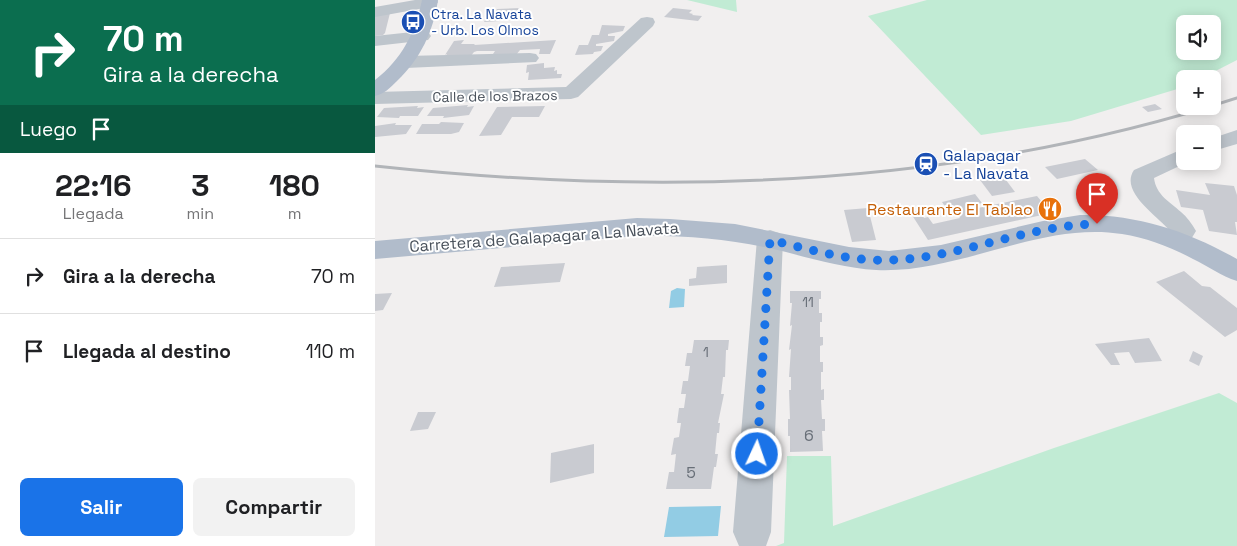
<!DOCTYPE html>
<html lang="es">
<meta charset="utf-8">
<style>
body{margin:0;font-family:"Space Grotesk",sans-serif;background:#f2f2f2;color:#202124;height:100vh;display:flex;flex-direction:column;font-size:19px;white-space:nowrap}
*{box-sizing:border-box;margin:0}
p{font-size:16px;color:#757577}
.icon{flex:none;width:28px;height:28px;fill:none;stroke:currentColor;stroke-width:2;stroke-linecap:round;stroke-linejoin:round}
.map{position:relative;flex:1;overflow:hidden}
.side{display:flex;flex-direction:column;background:#fff;width:375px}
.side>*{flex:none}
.guide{background:#0b6e4f;color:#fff;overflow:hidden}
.buttons{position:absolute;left:801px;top:15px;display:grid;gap:10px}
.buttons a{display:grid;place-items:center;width:45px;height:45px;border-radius:8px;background:#fff;box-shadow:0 2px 12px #0003;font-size:25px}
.pin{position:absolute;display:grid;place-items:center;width:42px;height:42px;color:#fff;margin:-51px -21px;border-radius:50% 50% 50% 0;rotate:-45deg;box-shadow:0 0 5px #0007}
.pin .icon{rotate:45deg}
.me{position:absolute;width:55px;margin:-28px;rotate:3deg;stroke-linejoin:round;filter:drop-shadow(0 0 4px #0008)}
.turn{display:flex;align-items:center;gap:18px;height:105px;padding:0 20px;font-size:22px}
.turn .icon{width:65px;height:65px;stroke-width:2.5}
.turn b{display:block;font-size:35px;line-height:42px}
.then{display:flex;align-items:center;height:48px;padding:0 20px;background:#0003;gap:10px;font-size:19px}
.eta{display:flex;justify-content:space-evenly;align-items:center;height:85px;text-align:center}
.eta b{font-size:30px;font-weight:700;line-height:35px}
.primary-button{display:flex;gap:10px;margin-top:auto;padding:10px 20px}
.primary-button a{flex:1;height:58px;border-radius:8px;background:#1a73e8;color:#fff;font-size:20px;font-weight:700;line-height:58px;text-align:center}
.primary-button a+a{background:#f2f2f2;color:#202124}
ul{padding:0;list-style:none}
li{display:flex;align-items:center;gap:15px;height:75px;padding:0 20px;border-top:1px solid #e0e0e0}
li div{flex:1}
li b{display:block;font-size:19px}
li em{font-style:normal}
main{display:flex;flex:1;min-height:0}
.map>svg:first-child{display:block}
.green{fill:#c1ebd4;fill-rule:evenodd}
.water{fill:#92cce4}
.building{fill:#c9cbd1}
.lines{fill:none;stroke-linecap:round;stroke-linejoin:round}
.minor{fill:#bec5cc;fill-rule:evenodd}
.major{fill:#b1bccb;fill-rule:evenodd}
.rail{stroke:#b1b4b8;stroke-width:3}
.route{stroke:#1a73e8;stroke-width:9;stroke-dasharray:0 16.2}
.labels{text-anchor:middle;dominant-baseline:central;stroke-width:4;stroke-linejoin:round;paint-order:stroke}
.far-transit-label{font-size:14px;fill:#164399;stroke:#fff;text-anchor:start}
.far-street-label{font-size:14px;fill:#48505a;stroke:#fff}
.number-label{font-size:14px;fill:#686f78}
.transit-label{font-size:16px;fill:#164399;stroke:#fff;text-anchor:start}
.food-label{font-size:16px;fill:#c56008;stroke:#fff;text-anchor:end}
.street-label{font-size:16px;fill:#48505a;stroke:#fff}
.near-number-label{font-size:16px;fill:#686f78}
</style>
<main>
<section class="side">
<div class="guide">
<div class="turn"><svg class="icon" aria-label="right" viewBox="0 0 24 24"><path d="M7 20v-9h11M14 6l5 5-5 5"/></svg><div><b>70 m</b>Gira a la derecha</div></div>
<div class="then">Luego<svg class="icon" aria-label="arrive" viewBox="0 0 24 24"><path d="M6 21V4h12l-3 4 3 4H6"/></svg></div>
</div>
<div class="eta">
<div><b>22:16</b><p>Llegada</p></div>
<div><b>3</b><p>min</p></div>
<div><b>180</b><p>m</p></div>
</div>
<ul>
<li><svg class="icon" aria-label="right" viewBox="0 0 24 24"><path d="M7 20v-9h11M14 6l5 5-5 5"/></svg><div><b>Gira a la derecha</b></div><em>70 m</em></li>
<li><svg class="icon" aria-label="arrive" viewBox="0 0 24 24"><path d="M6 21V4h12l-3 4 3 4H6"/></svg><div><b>Llegada al destino</b></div><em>110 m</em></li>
</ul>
<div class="primary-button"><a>Salir</a><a>Compartir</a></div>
</section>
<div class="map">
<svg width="862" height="546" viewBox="0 0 862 546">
<rect width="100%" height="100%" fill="#f1efef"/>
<path class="green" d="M312,0h49l1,12z
M552,0h310v60l-37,19h-15l-1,8 -113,34 -90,14 -113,-119zM810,24h28v27h-28z
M844,393l18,10v143h-461l8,-3 3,-87h44l2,70 221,-78z"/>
<path class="water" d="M302,288l8,1 -1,18 -15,1 2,-17z
M346,506l-3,30 -54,1 5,-30z"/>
<path class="building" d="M146,8l-1,3h-5l-2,6 -11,1 -2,3 -16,1 5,-9 6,-1 2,-3z
M298,8l19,2 -3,3 4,1 -1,1 10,1 -4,5 -34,-4z
M15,13l-5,20 -2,2 -8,1v-21z
M227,25l23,1 -2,5 -15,3v2h7l-1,5 -18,3v2h7l-2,5 -7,1 -1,2 -18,1 4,-10h9l4,-10h7z
M89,40l-3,4h14l-1,1 82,-5 -6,14h-11l1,-5 -20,1 -4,5 -23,-1 2,-3h-18l-3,1 -4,5 -25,1 2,-4 -2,1 9,-14z
M169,63v5l11,-1 -1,4 3,-1v4h5l-1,4 -33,2 1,-8 -3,1 1,-8z
M780,104l7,5 -14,3 -6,-5z
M93,105l-1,2 7,-1 -5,9 -26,3 1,-2h-17l6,-8z
M43,106l-1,2 7,-1 -6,9h-18l-1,2 -22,-1 7,-9z
M170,106l-6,11h-27l-11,18 -22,1 18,-29z
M66,122l23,1 -5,9 -8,2h-35l6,-10h17z
M21,123l-1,2h17l-6,9 -31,3v-11z
M710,159l13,11 -41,9 -12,-12z
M628,176l12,16 -23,4 -12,-16z
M830,183l29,3 3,9v27h-2l2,13 -28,-4 -6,-21 -22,-3 -5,-17 34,5z
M600,194l7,9 -7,2 3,3 59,-12 14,17 -123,27 -18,-28 10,-2 4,8 4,-1 5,7 27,-6 -8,-11 -6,1 -4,-6z
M493,208l8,32 -24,2 -8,-32z
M190,263l-5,19 -66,5 7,-20z
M352,265v18l-38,3v-7l7,-1 1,-11z
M809,271l18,15 8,1 27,21v22l-12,7 -69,-55z
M415,291h31v8h-2v14h3v9h-2v15h3v8l-3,1v16h3v10h-2v18l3,-1v11h-3l1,19h3v12h-3l1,20 -33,1v-16h-2v-17h2l-1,-29h2v-13h-2l2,-28 -2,1 3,-25 -2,1 2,-23h-2z
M17,293l-9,17 -8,1v-17z
M774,338l13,23 -27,2 -6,-11 -15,1 6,12h-9l-16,-21z
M319,340h35l-1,10h-2l-1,27h-2l-2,17h3l-6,29h2l-1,10h-2l-2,21h3l-2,13h-2l-3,22h-45l3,-17h5l2,-18 -5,1 3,-17 5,-1 2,-14h-4l2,-15h5l2,-14h-5l2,-13h5l2,-15h-5l2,-13h5z
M818,351l10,5 -4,10 -10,-5z
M43,412h18l-8,17 -18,2z
M219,444v29l-44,10 1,-30z"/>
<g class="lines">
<path class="minor" d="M40,0h22l1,2 -2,3 -6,2 -55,10v-10z
M272,17l6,1 2,4 -2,4 -75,71 -7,2 -196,5v-12l191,-5 75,-69z
M47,31l6,1 3,4 -3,4 -53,6v-10z
M155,53l6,1 3,4 -3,4 -130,6 -7,-2 -2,-4 2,-4 7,-2z
M862,130v14l-24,7v-13z
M810,148v13h5l-36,17c2,17 16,24 27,34 6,5 11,12 15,19l-9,15 -9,3 -9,-3 -4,-6 5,-9c-12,-15 -51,-39 -36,-61z
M395,230l9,3 4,6 -12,293 -5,14h-27l-6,-14 24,-293 4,-6z"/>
<path class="major" d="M47,0h16c-5,32 -17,58 -41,81 -7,7 -13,13 -22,15v-16c27,-21 40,-47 47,-80z
M705,215c56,-1 108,16 157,44v22c-16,-5 -29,-15 -44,-22 -22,-12 -46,-21 -71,-25 -83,-13 -162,40 -246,36 -36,-2 -72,-14 -107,-22 -44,-9 -88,-13 -132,-12l-262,23v-18l262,-23 33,1 65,5 114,23 40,4 52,-6 102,-24z"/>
<path class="rail" d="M0,166c287,31 586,22 862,-68"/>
</g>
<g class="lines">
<path class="route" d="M382,454l13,-214c39,9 80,22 121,20 70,-2 136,-35 206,-36"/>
</g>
<defs>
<g id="bus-disc" transform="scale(1.25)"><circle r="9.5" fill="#1a4fb4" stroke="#fff"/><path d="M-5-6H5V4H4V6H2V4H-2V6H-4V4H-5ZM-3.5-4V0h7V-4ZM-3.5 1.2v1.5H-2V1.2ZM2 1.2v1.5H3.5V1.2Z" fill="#fff"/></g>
<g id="station-disc" transform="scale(1.25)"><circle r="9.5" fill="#1a4fb4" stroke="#fff"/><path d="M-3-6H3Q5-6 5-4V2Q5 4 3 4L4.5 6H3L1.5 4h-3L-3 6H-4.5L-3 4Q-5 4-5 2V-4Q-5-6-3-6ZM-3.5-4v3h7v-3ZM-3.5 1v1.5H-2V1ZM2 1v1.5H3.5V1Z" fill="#fff"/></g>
<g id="restaurant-disc" transform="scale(1.25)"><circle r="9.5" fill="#e8710a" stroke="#fff"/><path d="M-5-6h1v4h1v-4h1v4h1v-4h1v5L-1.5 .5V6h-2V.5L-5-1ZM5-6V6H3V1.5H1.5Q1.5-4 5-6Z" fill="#fff"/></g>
</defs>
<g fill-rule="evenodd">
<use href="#bus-disc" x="38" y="22"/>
<use href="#station-disc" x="551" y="164"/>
<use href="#restaurant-disc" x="675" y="209"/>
</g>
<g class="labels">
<g class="far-transit-label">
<text x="56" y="14">Ctra. La Navata<tspan x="56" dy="16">- Urb. Los Olmos</tspan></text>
</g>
<g class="far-street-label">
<text transform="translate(120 96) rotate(-1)">Calle de los Brazos</text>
</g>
<g class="number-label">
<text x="433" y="302">11</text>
<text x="331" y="352">1</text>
</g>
<g class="transit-label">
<text x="568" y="155">Galapagar<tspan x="568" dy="18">- La Navata</tspan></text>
</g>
<g class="food-label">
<text x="658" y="209">Restaurante El Tablao</text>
</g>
<g class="street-label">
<text transform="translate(169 237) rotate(-4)">Carretera de Galapagar a La Navata</text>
</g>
<g class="near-number-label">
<text x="434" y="435">6</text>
<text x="316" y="472">5</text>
</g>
</g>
</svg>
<div class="buttons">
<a><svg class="icon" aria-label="sound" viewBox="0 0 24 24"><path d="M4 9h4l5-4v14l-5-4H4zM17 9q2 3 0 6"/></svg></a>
<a>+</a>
<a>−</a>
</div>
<div class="pin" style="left:722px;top:224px;background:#d93025"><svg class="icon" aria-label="arrive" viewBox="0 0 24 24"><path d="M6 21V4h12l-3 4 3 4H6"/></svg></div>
<svg class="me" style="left:382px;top:454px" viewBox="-20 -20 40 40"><circle r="17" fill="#1a73e8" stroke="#fff" stroke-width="3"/><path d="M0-11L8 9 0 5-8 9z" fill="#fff"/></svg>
</div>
</main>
